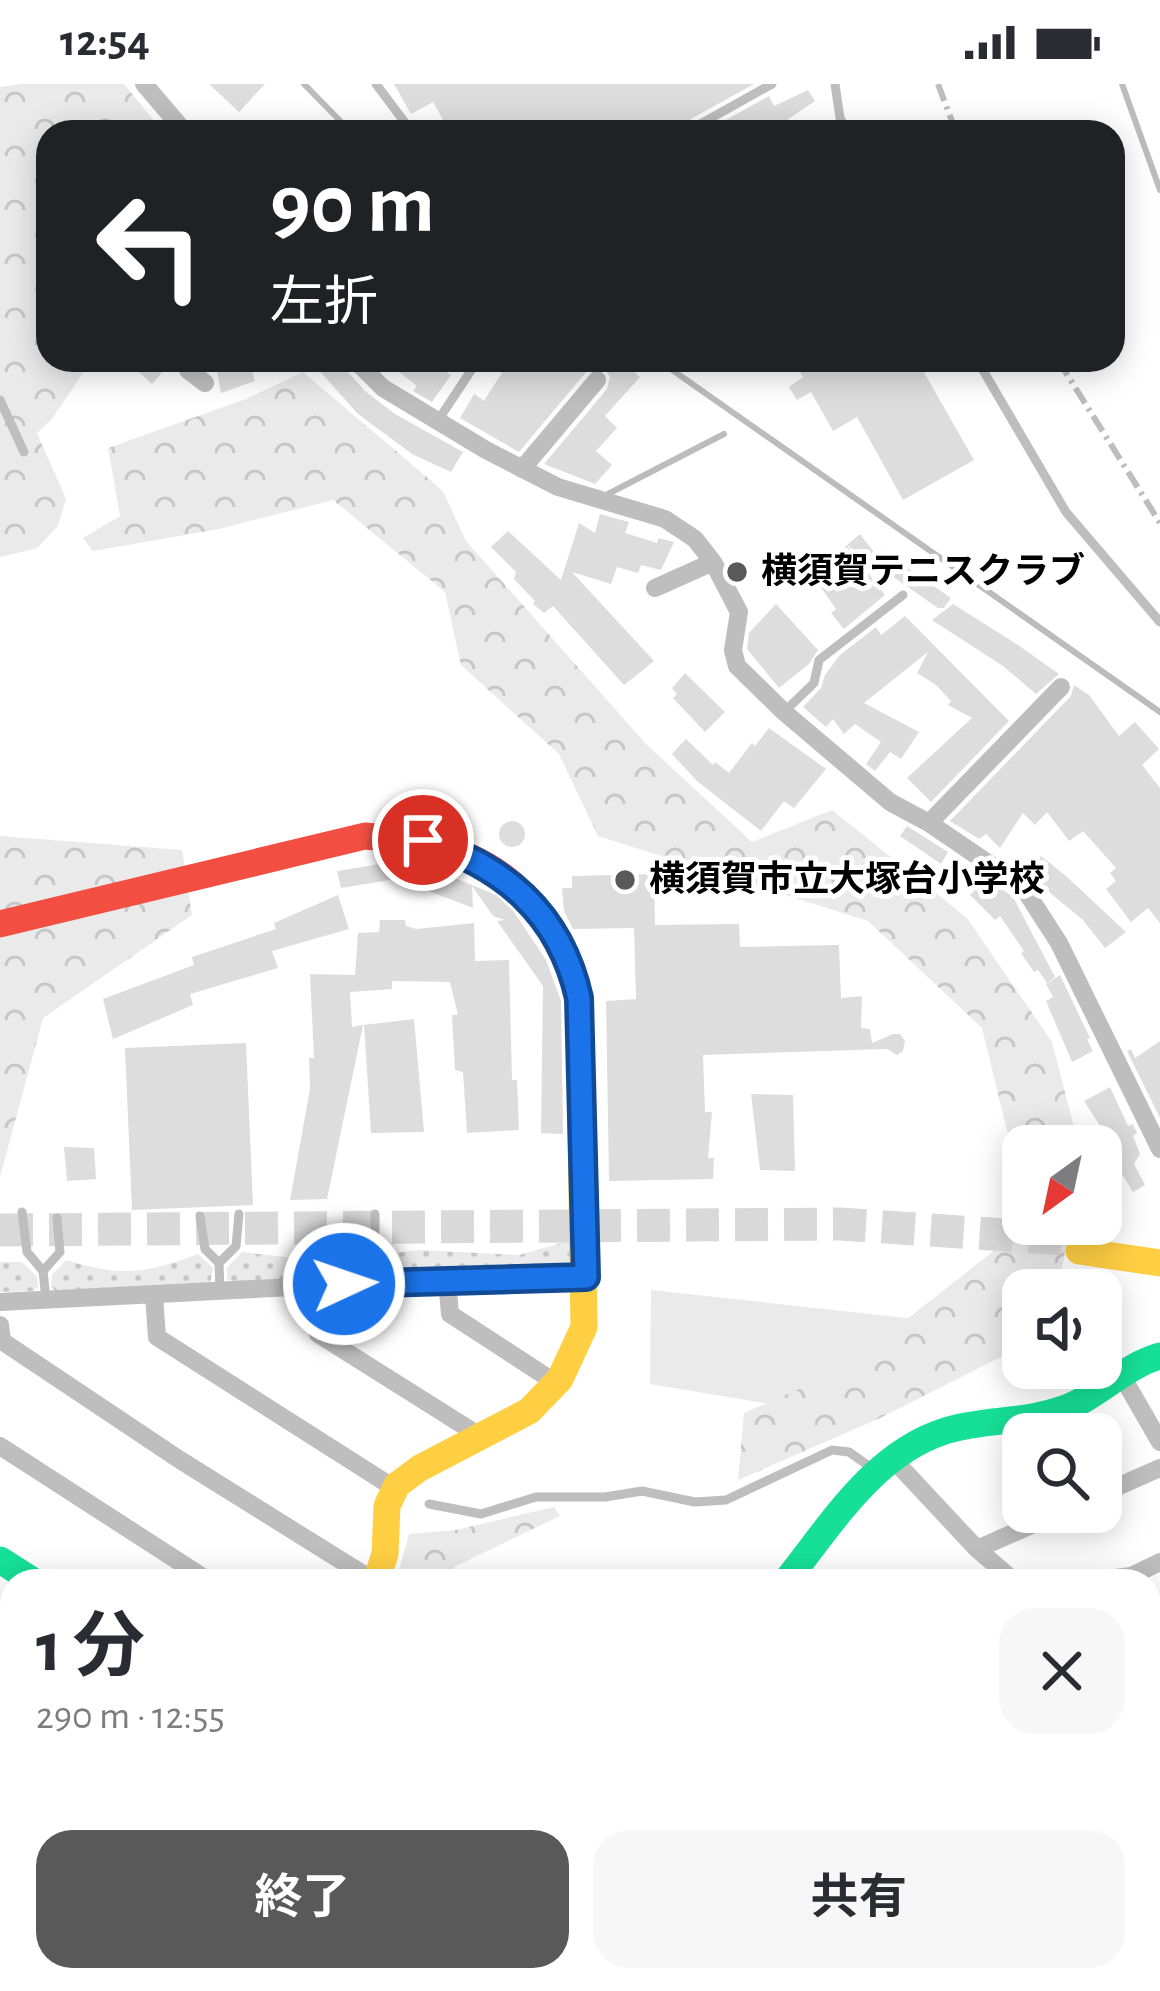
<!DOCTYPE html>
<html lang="ja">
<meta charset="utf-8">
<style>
body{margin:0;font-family:"Alegreya Sans","Noto Sans JP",sans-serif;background:#f7f7f7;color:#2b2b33;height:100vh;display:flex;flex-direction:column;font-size:45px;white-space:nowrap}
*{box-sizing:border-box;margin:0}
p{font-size:39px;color:#7c7c81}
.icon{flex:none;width:66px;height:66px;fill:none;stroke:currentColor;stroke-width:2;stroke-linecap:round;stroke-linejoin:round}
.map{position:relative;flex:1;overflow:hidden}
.sheet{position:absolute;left:0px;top:1485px;width:1161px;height:423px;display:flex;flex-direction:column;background:#fff;border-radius:36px 36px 0 0;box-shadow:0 6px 30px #0003}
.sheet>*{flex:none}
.guide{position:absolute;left:36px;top:36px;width:1089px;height:252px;border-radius:36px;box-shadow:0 6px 30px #0003;background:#202124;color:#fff;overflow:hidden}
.needle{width:78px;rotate:213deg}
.fabs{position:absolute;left:1002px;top:1041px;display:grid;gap:24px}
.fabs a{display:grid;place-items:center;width:120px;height:120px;border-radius:24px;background:#fff;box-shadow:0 6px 30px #0003;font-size:60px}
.pin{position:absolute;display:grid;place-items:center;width:102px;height:102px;color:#fff;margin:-51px;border:6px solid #fff;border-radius:50%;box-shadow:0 3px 12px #0007}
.me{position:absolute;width:132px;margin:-66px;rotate:87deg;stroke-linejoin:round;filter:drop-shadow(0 0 9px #0008)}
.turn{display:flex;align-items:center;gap:42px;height:252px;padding:0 36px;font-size:54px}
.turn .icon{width:156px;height:156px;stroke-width:2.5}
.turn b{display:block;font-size:84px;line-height:102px}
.round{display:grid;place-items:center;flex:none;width:126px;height:126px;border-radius:36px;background:#f7f7f7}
.headline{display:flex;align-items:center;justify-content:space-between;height:204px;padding:0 36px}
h1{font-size:72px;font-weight:700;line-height:90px}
.cta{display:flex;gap:24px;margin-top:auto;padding:24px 36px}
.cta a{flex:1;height:138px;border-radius:36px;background:#595959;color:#fff;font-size:48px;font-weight:700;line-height:138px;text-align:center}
.cta a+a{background:#f7f7f7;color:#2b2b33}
.status{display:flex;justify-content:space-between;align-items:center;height:84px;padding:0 60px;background:#fff;direction:ltr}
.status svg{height:33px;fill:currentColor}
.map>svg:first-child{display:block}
.green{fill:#eaeaea}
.forest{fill:url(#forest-crowns)}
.garden{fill:url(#garden-dots)}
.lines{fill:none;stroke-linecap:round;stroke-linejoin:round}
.stream{stroke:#bcbcbc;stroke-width:6}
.building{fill:#ddd}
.highway-tunnel{stroke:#d9d9d9;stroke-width:33;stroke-dasharray:33 16;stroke-linecap:butt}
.lane{stroke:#bebebe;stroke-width:9}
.street{stroke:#bebebe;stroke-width:18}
.fast{stroke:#16e098;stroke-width:27}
.slow{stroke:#ffcf43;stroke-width:27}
.jam{stroke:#f24e42;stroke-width:27}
.rail{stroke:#bdbdbd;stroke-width:6;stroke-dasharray:18 6 3 6;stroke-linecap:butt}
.route-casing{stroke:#114b97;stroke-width:30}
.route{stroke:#1a73e8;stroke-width:21}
.poi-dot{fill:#595959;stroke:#fff;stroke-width:4.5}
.labels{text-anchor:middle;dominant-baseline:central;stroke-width:10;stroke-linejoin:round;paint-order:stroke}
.poi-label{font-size:36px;font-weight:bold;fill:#000;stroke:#fff;text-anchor:start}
</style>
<div class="status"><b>12:54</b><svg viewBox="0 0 49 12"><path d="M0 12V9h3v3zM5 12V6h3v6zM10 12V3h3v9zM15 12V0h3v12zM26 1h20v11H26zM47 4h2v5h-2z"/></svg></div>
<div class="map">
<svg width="1160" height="1907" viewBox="0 0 1160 1907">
<defs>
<pattern id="forest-crowns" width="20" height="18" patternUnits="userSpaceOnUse" patternTransform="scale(3)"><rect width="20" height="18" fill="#eaeaea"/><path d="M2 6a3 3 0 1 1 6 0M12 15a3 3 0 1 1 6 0" fill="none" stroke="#c7c7c7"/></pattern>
<pattern id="garden-dots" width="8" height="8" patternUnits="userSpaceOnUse" patternTransform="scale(3)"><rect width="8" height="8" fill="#eaeaea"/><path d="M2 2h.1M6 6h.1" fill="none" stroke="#c7c7c7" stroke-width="1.8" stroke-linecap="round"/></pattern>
</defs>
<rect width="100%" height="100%" fill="#fff"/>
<path class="green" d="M651,1206l329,36 -186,82 -144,-24z"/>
<path class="forest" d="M21,0h103l39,48h-115v228h44l-41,60 -14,13 29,66 -8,27 -21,22 -37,9v-470z
M303,288l140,119 23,50 180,203 106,98 80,-32 135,108 85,124 27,104h-56v24l-7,-2 -34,-140 -114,-107 -270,-85 -39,-82 -98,-89 -16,-73 -112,-92 -114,29 -126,22 -10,-13 37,-22 -12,-68 138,-49z
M0,752l182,14 10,65 -149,103 -43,159z
M1028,1140h42l-9,50 22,16h-60v60l-26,9 -117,59 -142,62 6,-67 97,-42z
M554,1423l6,9 -106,51 -2,14h-56l13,-47 47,-4z
M1160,1527v131l-11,-4v-122z
M1160,1749v157l-18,-10h7v-113z
M394,1896h232l-12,11h-225z"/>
<path class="garden" d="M568,1157l6,2v13l-10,10 -175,8 -8,-4v-15l38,-5 100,5z
M242,1168l87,10 40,-10 -4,24 -133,6 -5,-3v-11z
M198,1170l15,14 -3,16 -154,7 -5,-4 1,-12 14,-15c54,17 79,14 132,-6z
M0,1178h22l15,15 1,10 -5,4 -33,1z"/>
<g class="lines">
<path class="stream" d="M304,0l47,48
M1122,0l38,106
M658,276l502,352
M606,411l118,-61"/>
</g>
<path class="building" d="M209,0h56l-26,28z
M394,0h360l-72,40 -5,8h-227l-17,-30 -22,12z
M808,6l7,11 -31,21 5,10h-85l65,-36 5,10z
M126,276h27l12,9 -13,15z
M249,276l6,21 -34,12 -4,-22z
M322,276h15l28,31 30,23 68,38 -12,20 -39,-18 -54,-40 -43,-48z
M384,276h77l-14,13 4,2 -19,27 -19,-11 4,-5z
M510,276l8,5 4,-5h99l19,17 -35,39 12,12 -21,23 16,14 -17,19 -51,-20 63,-75 3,-12 -5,-8 -11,-2 -7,4 -68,81 -59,-34 14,-24 10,7z
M793,276h124l57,100 -71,40 -46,-83 -24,14 -22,-39 -14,8 -8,-13 14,-10z
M600,430l29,8 -4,11 32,10 1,-5 16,4 -13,28 -20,-5 -3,8 -21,-6 -6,17 -39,-12 82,89 -30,24 -71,-79 -9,7 -11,-9 2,-3 -21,-22 2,-7 -25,-25 17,-16 53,49 18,-57 16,10z
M860,450l17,22 4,-6 70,48 -7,10h-6l-91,-63z
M847,461l38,50 -41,34 -13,-16 5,-4 -25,-36z
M776,520l42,46 -9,14 -30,24 -32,-39 2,-16z
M953,520l65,41 41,29 -23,20 -33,-28 -71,-46z
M905,532l104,105 -78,81 -24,-24 65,-60 -24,-13 3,-4 -15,-16 -19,-12 11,-21 -64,51 55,29 -18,27 -11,-7 -15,19 -9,-7 15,-22 -26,-18 -11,10 -11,-15 -7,8 -23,-20 18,-19 4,-13 15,-20 36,-28 5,8z
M685,589l40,39 -20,20 -32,-34 4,-4 -5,-6z
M1074,601l15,10 30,41 16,-14 24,27 -17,16 18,23v135l-12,-15 -17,14 -25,-33 10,-8 -6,-8 6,-5 -33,-37 -14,10 -22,-29 -12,13 -12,-12 -23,35 -14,-14 -7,5 -29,-18 121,-125z
M769,644l57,41 -32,39 -10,-7 -23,30 -64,-50 -25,-27 14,-15 27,26 2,-3 14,11 23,-30 3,3z
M499 750a13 13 0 1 1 26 0a13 13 0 1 1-26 0Z
M907,742l41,26 -7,12 -41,-28z
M1041,772l25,20 60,56 -21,16 -22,-28 -58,-48z
M416,774v4l80,33 18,17 32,48 15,41 2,133 -22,-1 2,-147 -46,-65 8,-1 -12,-4 -21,-30 1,22 -52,-20 6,-14 -86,14 -4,-17z
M654,790l1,51 84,-1 1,23 99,-2 2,53 21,-2 -1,32 9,1 2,14 21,-9h7l5,7 -2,10 -6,4 -10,-6 -184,6 2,57h7l-4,46h6l-1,21 -104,2 -3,-180 30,-2 -2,-71 -61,1 -9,-18 -2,-23h10v-12z
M986,794l27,19 42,80 -8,6 -9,-13 -4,2 -13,-19 3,-2 -24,-35 -5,4 -25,-25z
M338,811l11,34 -77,22 6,17 -88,26 3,11 -80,34 -10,-40 91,-34 -2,-8 84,-28 -2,-6z
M380,836h25l1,6 10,3 58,-6 1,38 34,-1 3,120h5l2,50 -52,3 -4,-61 -8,-2 -3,-55h6l-8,-33 -58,-1v8l-42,3 2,35 11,-2 -36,174 -37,1 20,-111 -1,-31h5l-4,-84 45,1 3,-42 21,-1z
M1060,891l30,63 -3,1 6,12 -21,11 -26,-61 7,-4 -7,-13z
M414,935l10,113 -53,1 -7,-108z
M1160,957v77l-33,-67 4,-2 4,9z
M246,959l7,162 -121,5 -7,-162z
M1110,1003l18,39 5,-2 4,9 -4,3 7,18 -6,10 11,21 -12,7 -34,-54 7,-3 -22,-34z
M751,1010l42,1 2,76 -35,-1z
M64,1063l30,1 2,31 -29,2z"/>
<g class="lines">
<path class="highway-tunnel" d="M0,1146l840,-6 241,16"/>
<path class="lane" d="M376,0l36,48
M835,0l5,34 8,14
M686,48l86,-48
M977,276l89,152 94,110
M0,316l24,52
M437,338l41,-62
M784,628l30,-29 5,-23 84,-65
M22,1128l5,40 16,19
M200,1132l5,33 14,14
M375,1198v-68
M220,1207l-1,-28 17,-17 3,-32
M46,1215l-3,-28 17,-19 -3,-34
M429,1420l52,10 55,-17h69l37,-6 53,11 31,-2 106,-50 17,2 24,17"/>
<path class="street" d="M144,0l41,48
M188,276v10l17,13
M355,276l28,28 103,62 72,37 107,32 30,20 18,23 26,50 -6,38 4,16 47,46 106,90 39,21 94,64 36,56 101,206
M522,385l75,-89
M655,504l58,-26
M929,739l132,-136
M447,1196l139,-3
M312,1202l135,-6 3,34 109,71
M154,1212l3,41 237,151
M0,1218l312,-16 6,48 162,102
M0,1241l2,16 178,119 194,121
M1123,1294l37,64
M0,1362l209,135
M891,1373l86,92 37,32
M1101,1410l59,-26
M977,1465l84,-37
M1093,1497l38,-5 29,-14
M0,1607l12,8
M0,1684l12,-18
M910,1896l22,11
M1108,1896l22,11
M64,1907l1,-11
M208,1907l10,-11
M710,1907l17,-11
M1081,1907l6,-11"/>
<path class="fast" d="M0,1476l33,21
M786,1497c45,-56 87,-127 159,-150 38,-12 80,-8 118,-22 35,-12 61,-43 97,-53"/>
<path class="slow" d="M1079,1167l81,12
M376,1497l9,-27 2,-48 10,-21 23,-17 109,-57 31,-32 24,-52 -5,-329 -8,-28 -23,-44"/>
<path class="jam" d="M0,840l365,-88c78,6 138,20 183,90
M327,1907l10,-11"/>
<path class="rail" d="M938,0l18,48
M1058,276l102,163"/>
</g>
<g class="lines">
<g class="route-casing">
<path id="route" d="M344,1200l242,-7 -7,-279c-19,-85 -75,-132 -156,-158"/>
</g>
<use href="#route" class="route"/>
</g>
<g class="poi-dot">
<circle cx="737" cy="488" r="12"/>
<circle cx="625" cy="796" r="12"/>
</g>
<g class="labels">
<g class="poi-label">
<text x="761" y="488">横須賀テニスクラブ</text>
<text x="649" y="796">横須賀市立大塚台小学校</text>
</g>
</g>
</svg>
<div class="fabs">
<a><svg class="needle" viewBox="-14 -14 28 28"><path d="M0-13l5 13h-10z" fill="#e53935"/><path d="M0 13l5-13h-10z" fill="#7c7c81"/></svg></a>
<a><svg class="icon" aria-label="sound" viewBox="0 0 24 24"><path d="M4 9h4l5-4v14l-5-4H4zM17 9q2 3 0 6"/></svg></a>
<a><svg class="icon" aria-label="search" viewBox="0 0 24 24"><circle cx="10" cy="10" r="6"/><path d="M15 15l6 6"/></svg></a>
</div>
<div class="pin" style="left:423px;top:756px;background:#d93025"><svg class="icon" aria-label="arrive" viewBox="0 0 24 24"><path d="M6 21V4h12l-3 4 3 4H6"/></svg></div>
<svg class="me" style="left:344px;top:1200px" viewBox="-20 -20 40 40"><circle r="17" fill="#1a73e8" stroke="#fff" stroke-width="3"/><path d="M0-11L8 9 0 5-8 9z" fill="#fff"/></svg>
<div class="guide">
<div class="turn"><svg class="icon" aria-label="left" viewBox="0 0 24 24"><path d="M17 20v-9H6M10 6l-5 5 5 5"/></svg><div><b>90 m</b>左折</div></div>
</div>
<section class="sheet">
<div class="headline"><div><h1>1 分</h1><p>290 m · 12:55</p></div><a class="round"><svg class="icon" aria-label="close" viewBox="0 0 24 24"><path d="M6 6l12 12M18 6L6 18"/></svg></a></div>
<div class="cta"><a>終了</a><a>共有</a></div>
</section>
</div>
